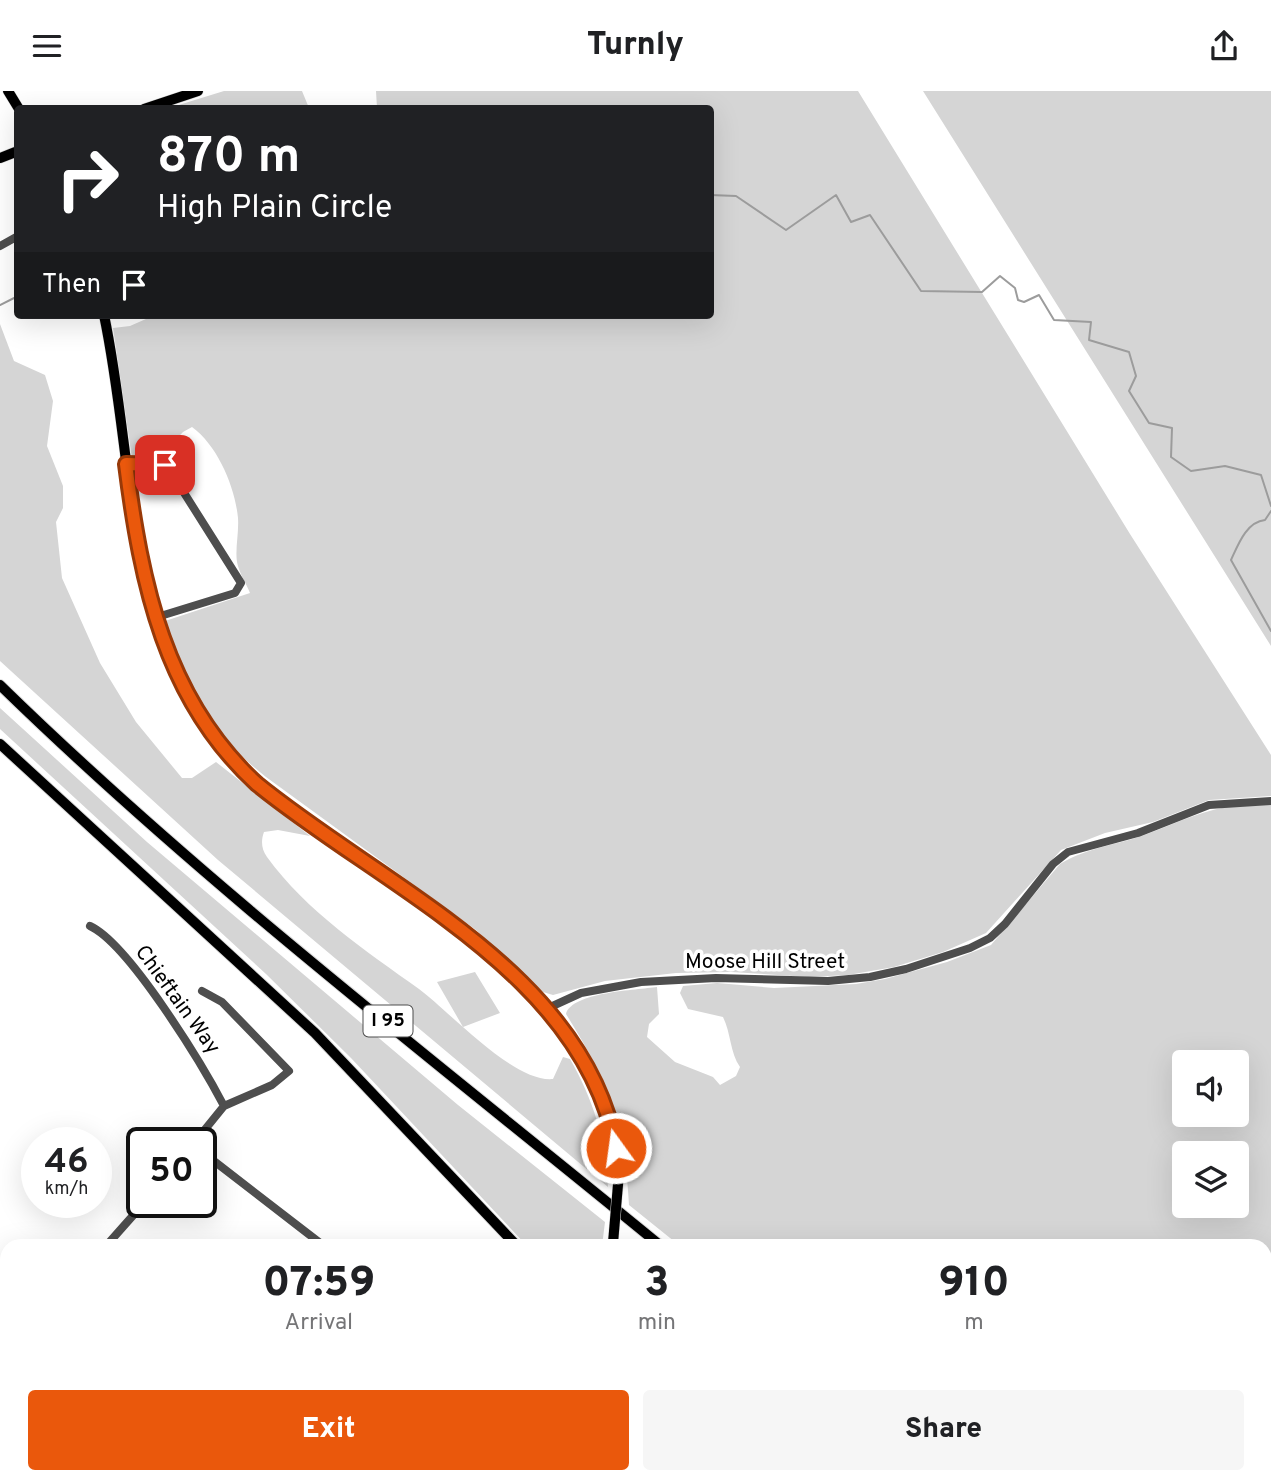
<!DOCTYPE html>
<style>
body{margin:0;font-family:Overpass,sans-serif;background:#f6f6f6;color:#202124;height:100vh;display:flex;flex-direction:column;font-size:26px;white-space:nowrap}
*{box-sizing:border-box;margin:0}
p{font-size:23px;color:#757577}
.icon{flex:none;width:38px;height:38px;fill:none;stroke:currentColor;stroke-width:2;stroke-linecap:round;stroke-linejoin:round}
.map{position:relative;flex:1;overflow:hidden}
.panel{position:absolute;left:0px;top:1148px;width:1272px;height:245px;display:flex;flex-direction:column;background:#fff;border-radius:21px 21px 0 0;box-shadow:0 7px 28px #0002}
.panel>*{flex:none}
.top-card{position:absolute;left:14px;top:14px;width:700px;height:214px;border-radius:7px;box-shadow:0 7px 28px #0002;background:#202124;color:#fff;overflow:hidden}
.fabs{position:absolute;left:1172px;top:959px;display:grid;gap:14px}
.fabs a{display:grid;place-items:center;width:77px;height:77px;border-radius:7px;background:#fff;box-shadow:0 7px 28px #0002;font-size:35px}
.speed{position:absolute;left:21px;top:1036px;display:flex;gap:14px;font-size:35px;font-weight:700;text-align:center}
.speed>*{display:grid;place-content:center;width:91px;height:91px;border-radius:50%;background:#fff;box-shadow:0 7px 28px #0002;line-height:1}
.speed small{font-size:18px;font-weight:400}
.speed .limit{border:4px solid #111;border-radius:10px;background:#fff;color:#111}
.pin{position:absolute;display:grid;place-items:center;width:60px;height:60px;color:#fff;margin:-30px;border-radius:14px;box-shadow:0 4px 10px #0006}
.me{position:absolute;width:77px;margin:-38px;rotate:346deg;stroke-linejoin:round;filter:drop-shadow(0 0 5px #0008)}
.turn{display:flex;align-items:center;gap:24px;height:147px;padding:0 28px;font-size:32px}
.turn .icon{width:91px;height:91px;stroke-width:2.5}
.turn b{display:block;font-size:49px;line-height:60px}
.then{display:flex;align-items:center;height:66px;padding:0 28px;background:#0003;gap:14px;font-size:26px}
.eta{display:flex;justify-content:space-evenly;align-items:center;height:119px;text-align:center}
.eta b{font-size:42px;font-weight:800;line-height:49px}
.button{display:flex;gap:14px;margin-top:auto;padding:14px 28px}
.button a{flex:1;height:80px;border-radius:7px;background:#ea580c;color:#fff;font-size:28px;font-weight:800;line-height:80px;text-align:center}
.button a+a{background:#f6f6f6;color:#202124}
header{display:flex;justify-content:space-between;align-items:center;height:91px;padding:0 28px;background:#fff;font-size:32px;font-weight:800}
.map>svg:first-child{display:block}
.green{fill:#d5d5d5;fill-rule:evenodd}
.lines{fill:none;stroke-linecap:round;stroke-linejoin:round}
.stream{stroke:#9c9c9c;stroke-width:2}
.major-casing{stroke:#dbdbdb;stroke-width:11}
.highway-casing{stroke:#dbdbdb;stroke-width:12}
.minor{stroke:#4e4e4e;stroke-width:8}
.major{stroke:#000;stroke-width:10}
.highway{stroke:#000;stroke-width:10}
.major-bridge-casing{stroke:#dbdbdb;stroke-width:11;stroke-linecap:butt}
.major-bridge{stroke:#000;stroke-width:10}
.route-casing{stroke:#983908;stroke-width:18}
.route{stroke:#ea580c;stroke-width:12}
.labels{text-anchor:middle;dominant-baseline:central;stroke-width:7;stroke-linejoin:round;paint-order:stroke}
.shield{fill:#fff;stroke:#4c4c4c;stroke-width:2}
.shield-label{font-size:19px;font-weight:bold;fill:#000}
.street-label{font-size:21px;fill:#000;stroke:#fff}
</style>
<header><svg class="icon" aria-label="menu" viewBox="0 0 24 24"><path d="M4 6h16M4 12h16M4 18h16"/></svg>Turnly<svg class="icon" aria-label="share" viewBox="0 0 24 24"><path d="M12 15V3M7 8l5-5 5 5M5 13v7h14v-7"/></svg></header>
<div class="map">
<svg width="1271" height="1393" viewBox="0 0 1271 1393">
<rect width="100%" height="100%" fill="#fff"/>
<path class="green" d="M224,0h78l7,17h-140z
M376,0h482l272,443 141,221v41l-62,4 -56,22 -48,11 -44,17 -75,83 -43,19 -49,15 -46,8 -39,2 -78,-5 -55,1 -71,8 -52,14 -10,-3 -67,-62 -210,-153c-55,-43 -79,-91 -104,-155l88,-29c-4,-10 -11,-20 -13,-31 -2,-13 2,-29 1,-44 -3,-31 -20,-72 -46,-91l-9,5 -22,23 -29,4 -19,-131 17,-2 25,-11h555v-206l-333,-1z
M923,0h348v555z
M0,233l14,37 31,14 8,26 -6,45 16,40v22l-7,14 6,56 38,85 36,59 46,56h10l24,-16 94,74 -32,-6 -14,2c-3,8 -3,17 3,25 39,54 99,94 152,132 31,23 95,94 134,90l10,-22 7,2c23,40 36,81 38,128l-390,-327 -218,-199z
M0,617l147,134 311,263 147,117 -3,24h-75l-176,-188 -85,-84 -266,-245z
M1239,714h32v679h-294l-9,-7h297v-231h-585l-51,-41c-4,-81 -20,-122 -63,-191 6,-22 71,-24 91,-27l2,27 -10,10 -2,13 28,25 38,15 7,8 16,-9 4,-9c-10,-14 -9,-34 -17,-50l-35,-8 -8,-16 3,-7 34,-3 57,5 82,-4 29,-5 62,-17 44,-17 69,-81c28,-17 58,-19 87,-30 32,-12 58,-25 92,-29zM1185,971h52v53h-52zM1185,1062h52v53h-52z
M475,881l25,41 -37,14 -26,-45z
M752,1386h165l9,7h-168z"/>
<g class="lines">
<path class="stream" d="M710,104l26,1 50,34 50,-35 15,27 19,-7 51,76 61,1 18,-16 15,12 3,12 6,2 15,-7 15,25 37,2 -2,18 40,12 7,24 -7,15 20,32 23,5 -1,29 20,14 34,-5 36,9 10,31
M0,214l18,-9
M1271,420l-6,9c-19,2 -27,25 -34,40l40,71"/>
<g class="major-casing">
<path id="major" d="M8,0l11,18
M144,18l54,-18
M0,67l18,-7
M104,224c35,166 16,343 153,469 130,106 348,199 362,389
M579,1393v-7"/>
</g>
<g class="highway-casing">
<path id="highway" d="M0,594c206,201 438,378 661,561
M0,653l315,289 202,213
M730,1386l6,7
M942,1386l8,7"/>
</g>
<path class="minor" d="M0,155l18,-10
M126,373l29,-1 14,6 72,114 -6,10 -81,25
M90,835c39,18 112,138 134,180
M546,918l35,-16 60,-11 75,-4 112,3 42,-4 36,-8 64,-21 20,-10 15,-14 48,-60 15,-12 70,-19 71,-28 62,-4
M194,1052l30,-37 48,-21 17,-14 -67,-69 -20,-11
M201,1060l123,95
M106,1155l39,-44
M0,1268l7,-3"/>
<use href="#major" class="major"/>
<use href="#highway" class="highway"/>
<g class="major-bridge-casing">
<path id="major-bridge" d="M613,1152l6,-70"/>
</g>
<use href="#major-bridge" class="major-bridge"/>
</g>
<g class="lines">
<g class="route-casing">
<path id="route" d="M165,374l-39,-1c15,119 39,236 131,320 126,103 327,188 359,364"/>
</g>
<use href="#route" class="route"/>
</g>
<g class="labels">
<rect class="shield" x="363.5" y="914.5" width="49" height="31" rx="5"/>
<g class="shield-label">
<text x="388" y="930">I 95</text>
</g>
<g class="street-label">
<text x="765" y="871">Moose Hill Street</text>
<text transform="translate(177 909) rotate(54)">Chieftain Way</text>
</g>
</g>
</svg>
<div class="fabs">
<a><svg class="icon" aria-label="sound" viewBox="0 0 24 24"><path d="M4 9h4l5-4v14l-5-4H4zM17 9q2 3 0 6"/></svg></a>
<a><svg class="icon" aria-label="layers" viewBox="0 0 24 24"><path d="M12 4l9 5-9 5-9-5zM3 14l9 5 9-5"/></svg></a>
</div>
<div class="speed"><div>46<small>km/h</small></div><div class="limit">50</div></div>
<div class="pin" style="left:165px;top:374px;background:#d93025"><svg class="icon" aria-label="arrive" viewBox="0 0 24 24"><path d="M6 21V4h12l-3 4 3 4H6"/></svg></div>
<svg class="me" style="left:616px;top:1057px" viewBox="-20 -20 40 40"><circle r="17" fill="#ea580c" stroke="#fff" stroke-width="3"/><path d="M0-11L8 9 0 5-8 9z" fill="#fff"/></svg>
<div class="top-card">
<div class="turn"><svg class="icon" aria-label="right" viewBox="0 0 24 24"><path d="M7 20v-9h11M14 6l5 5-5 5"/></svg><div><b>870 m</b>High Plain Circle</div></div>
<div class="then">Then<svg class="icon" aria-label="arrive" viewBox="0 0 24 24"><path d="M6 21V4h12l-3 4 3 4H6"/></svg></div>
</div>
<section class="panel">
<div class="eta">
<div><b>07:59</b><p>Arrival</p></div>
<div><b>3</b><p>min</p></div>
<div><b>910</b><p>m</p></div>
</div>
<div class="button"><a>Exit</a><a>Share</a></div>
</section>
</div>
